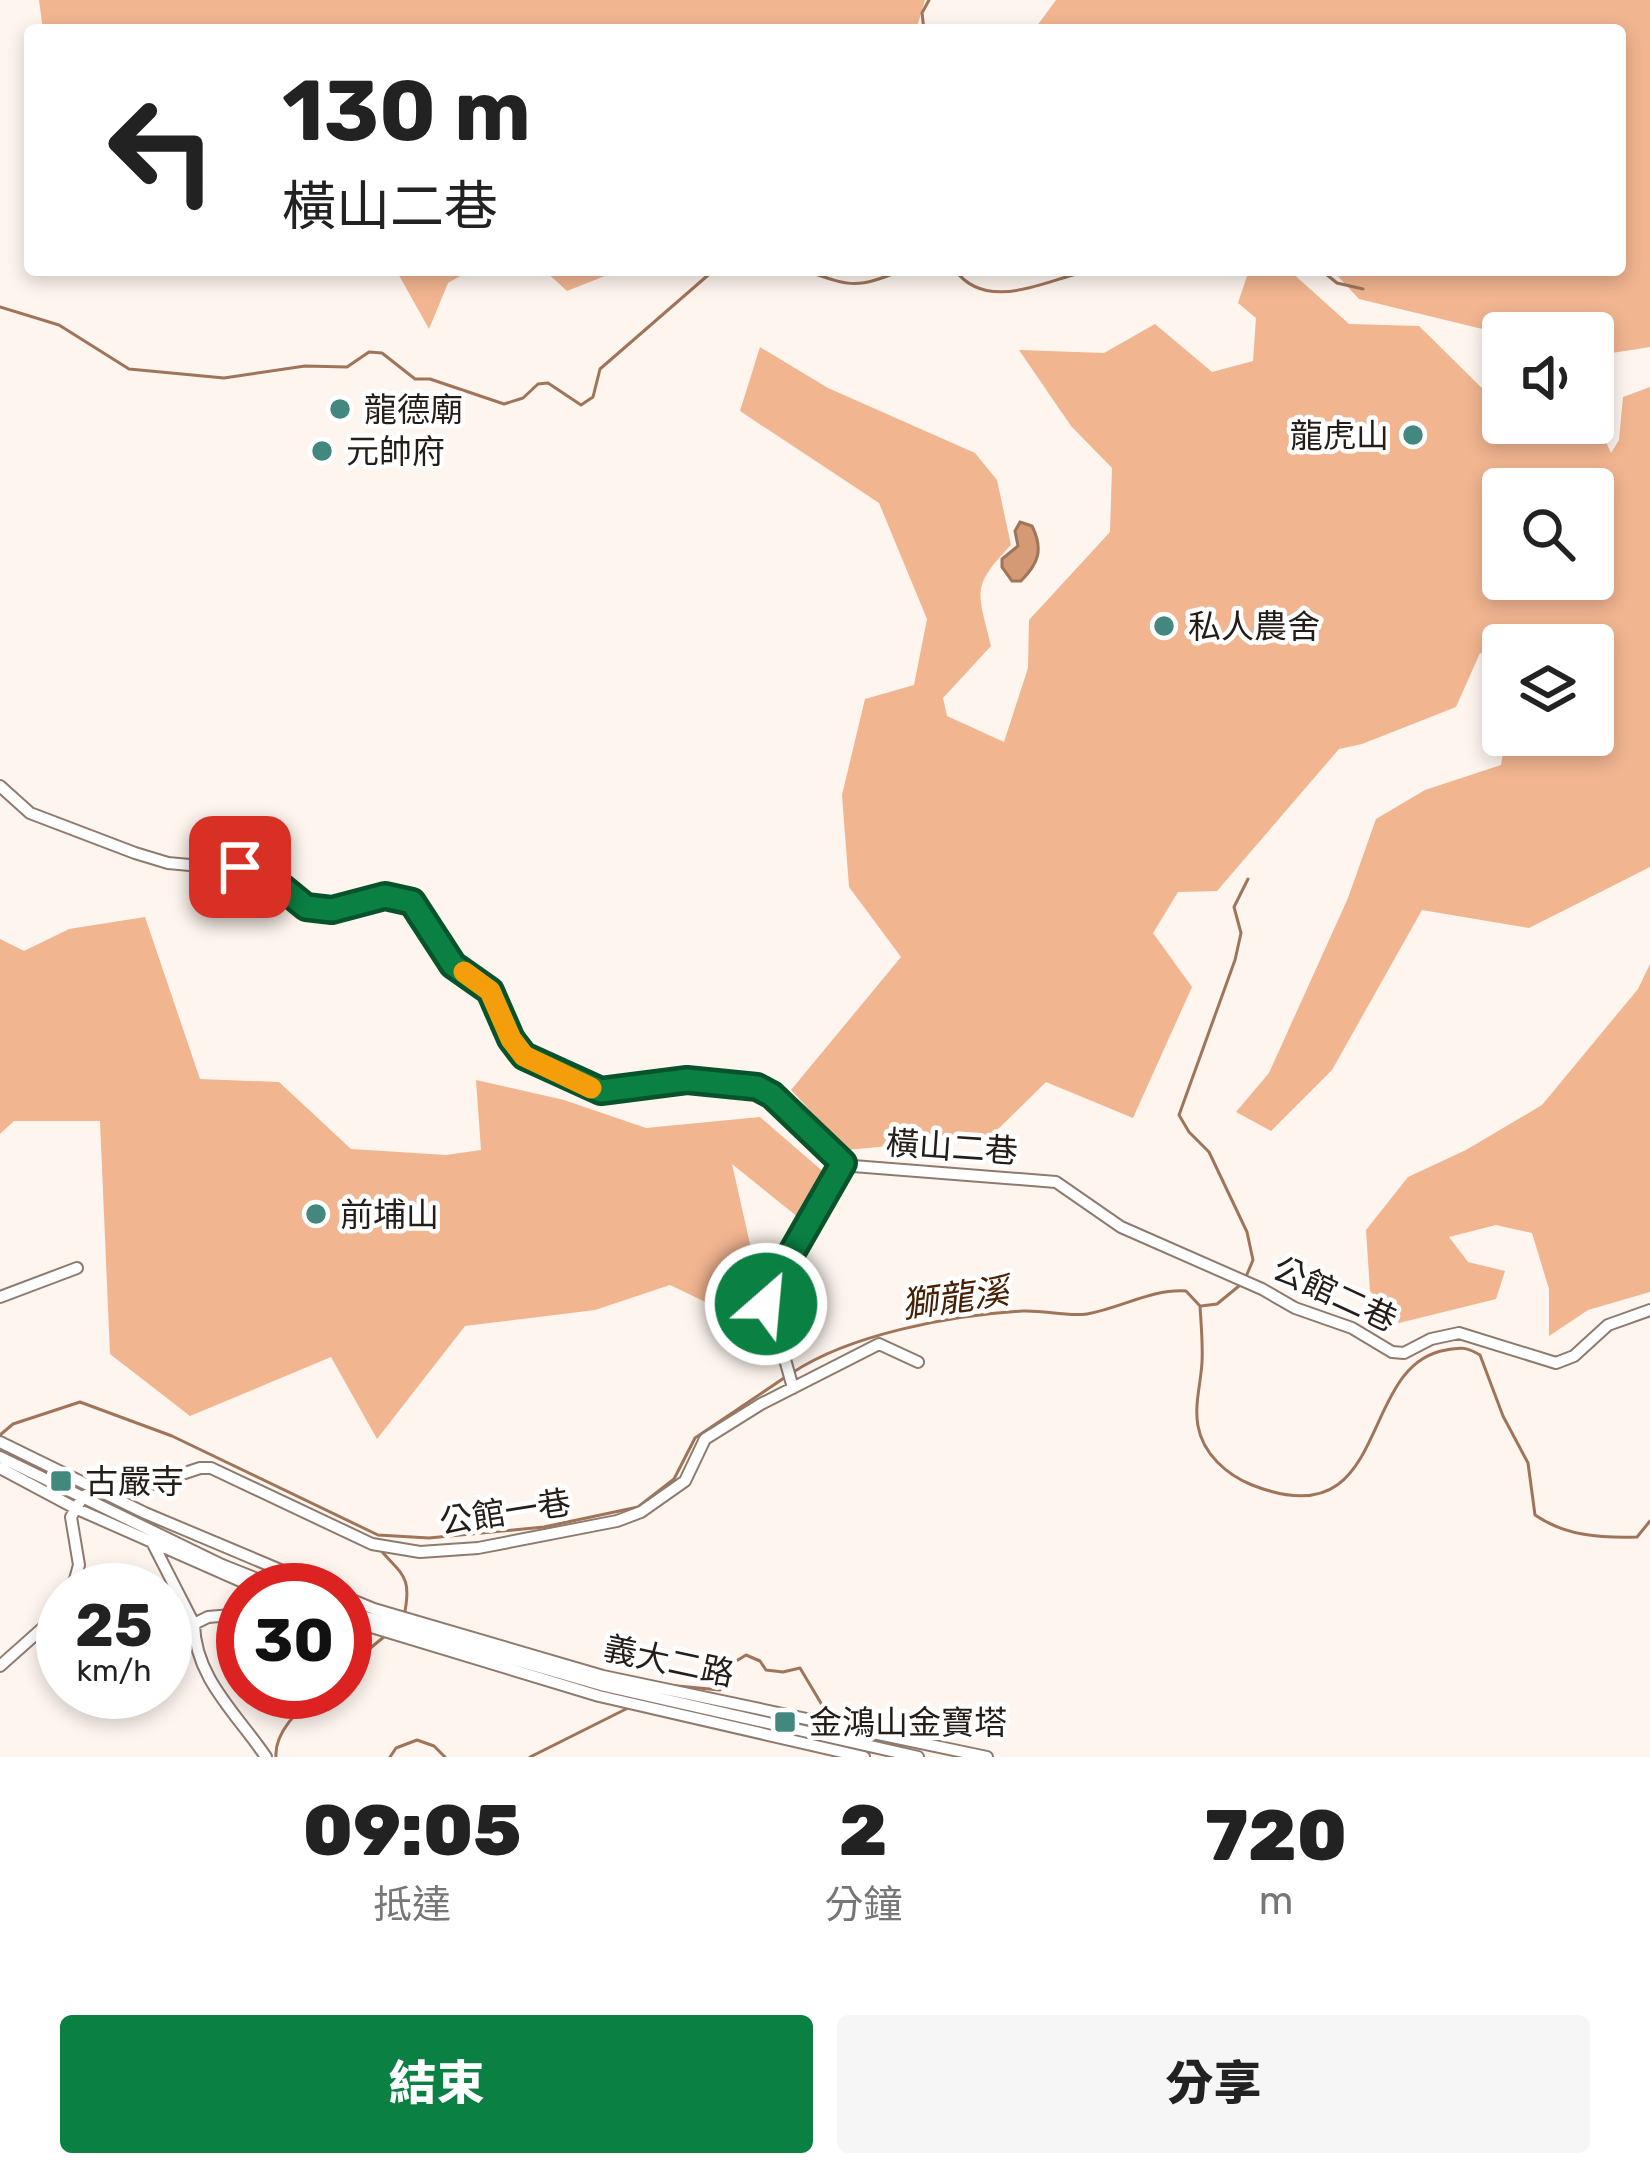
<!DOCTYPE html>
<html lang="zh-TW">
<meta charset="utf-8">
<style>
body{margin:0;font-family:Rubik,"Noto Sans TC",sans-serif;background:#f6f6f6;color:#222;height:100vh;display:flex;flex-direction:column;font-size:45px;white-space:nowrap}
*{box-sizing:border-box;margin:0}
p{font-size:39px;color:#767676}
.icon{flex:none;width:66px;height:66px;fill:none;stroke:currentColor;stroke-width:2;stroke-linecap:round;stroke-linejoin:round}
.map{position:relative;height:1757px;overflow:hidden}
.side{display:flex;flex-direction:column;background:#fff;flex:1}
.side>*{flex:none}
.guide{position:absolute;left:24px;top:24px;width:1602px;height:252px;border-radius:12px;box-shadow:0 6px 18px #0003;background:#fff;color:#222;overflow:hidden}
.tools{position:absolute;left:1482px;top:312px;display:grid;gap:24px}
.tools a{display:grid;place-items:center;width:132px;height:132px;border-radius:12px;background:#fff;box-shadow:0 6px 18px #0003;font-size:60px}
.speed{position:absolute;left:36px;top:1563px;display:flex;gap:24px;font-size:60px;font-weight:700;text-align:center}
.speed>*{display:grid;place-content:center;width:156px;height:156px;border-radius:50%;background:#fff;box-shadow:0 6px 18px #0003;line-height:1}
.speed small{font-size:30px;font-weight:400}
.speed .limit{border:18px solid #d22;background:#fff;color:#111}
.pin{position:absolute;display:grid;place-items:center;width:102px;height:102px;color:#fff;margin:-51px;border-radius:24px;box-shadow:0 6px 18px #0006}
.me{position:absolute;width:132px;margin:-66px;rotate:27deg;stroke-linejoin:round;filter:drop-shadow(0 0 9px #0008)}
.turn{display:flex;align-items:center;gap:42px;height:252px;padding:0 60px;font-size:54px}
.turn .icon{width:156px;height:156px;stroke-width:2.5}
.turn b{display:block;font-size:84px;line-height:102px}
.eta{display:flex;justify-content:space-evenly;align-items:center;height:204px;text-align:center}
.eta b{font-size:72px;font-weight:800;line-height:84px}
.action{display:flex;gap:24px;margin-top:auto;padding:24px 60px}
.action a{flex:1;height:138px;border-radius:12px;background:#0b8043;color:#fff;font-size:48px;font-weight:800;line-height:138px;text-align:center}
.action a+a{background:#f6f6f6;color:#222}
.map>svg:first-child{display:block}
.forest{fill:#f1b590;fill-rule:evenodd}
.water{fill:#d49975;stroke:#a07459;stroke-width:3}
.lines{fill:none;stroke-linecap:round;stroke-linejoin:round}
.stream{stroke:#a07459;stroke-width:3}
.minor-casing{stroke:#8f7a6e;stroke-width:14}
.minor{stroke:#fff;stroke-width:10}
.route-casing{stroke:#07532c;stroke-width:30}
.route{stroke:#0b8043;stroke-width:21}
.slow{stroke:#f59e0b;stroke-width:21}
.poi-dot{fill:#43887e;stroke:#fff;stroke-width:4.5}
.labels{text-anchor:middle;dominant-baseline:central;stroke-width:9;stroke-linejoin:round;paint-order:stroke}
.poi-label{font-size:33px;fill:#251d18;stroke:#fff;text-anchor:start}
.street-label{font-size:33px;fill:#251d18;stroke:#fff}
.water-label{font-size:36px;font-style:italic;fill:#472105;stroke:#fff}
</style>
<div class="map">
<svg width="1650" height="1757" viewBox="0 0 1650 1757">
<rect width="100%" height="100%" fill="#fef5ef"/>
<path class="forest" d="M39,0h886l-9,30h-873z
M1056,0h594v347l-57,9v-23l-90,1 -144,-35 -27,-29h288v-240h-586z
M396,270h75l-23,13 -19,46z
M544,270h76l-53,21z
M1249,270h40l60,54 70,2 68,67 16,-6v36h90v-10l18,40 8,-13 4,-43 27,-10v480l-121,61 -107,-18 -90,160 -61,61 -35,-19 33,-39 79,-175 28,-79 49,-29 76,-25 5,-30h87v-90h-90v18l-23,-10 -24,54 -94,37 -23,5 -122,142 -39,1 -25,41 39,54 -59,131 -87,-36 -55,54 -144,14 -56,-60 110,-133 -52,-70 -7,-92 23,-96 49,-14 13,-66 -48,-116 -139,-92 20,-64 68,41 147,65 22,27 14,65c-41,43 -33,46 -20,101l-48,52 4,18 57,26 24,-74 1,-48 81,-88 2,-64 -41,-42 -52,-76 85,3 51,-29 57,48 41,-11 3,-43 -18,-15zM1593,489v90h-90v-90z
M145,917l55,162 79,3 72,67 95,6 35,-5 -5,-70 88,20 82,28 114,-11 67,58 -13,55 -82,-66 38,169 -100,-48 -75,25 -130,16 -88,113 -46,-82 -141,59 -80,-62 -10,-233h-86l-14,13v-195l24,12 45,-22z
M1650,964v328l-62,18 -39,26v-47l-17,-56 -36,-8 -47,12 19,25 37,9 -9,28 -97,24 -29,-32 -4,-61 42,-53 58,-27 76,-45 96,-116z"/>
<path class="water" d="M1020,522l12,4c12,24 6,38 -11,55h-9l-10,-14v-8l16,-13 -3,-15z"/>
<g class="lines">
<path class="stream" d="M924,30l-2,-17 7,-13
M804,270c48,17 51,19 99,0
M955,270c29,39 79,16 118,5l3,-5
M1321,270l16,13 26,6
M0,307l59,18 70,44 95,9 81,-12 42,1 22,-15 13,1 33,26h15l74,25 19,-6 15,-14 10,-1 33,22 12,-8 7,-28 114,-99
M1245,1279l8,-19 -6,-28 -38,-80 -20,-20 -10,-17 56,-155 6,-27 -7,-26 14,-28
M1201,1306l16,-2 22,-18
M792,1373c58,-39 161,-58 231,-62 21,-1 44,6 64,3 35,-6 63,-25 99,-23l14,15c1,18 3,37 2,56 -1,21 -8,43 -4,64 5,28 29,49 54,59 142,56 103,-120 194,-135 15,-3 21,-3 34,5l23,61 25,47 7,52c30,21 66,23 102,22l13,-16
M0,1435l13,-11 67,-22 92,34 206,99 51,3 115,-11 94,-20 36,-28 21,-41 89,-60
M378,1547c23,28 35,27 26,69
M345,1669l40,-33
M667,1685l53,5 5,-22 21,-13 14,6 6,9 17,2 17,-4 31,52
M276,1757c-2,-26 25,-49 43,-65
M390,1757l6,-9 21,-8 17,6 11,11
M530,1757l98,-49"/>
<g class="minor-casing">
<path id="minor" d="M0,786l30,27 105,40 33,10 87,8 18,9 30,26 29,5 53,-14 27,5 41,63 38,26 20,48 13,17 13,8 64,27 86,-11 70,7 15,8 63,63 18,8 203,16 65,45 141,62 33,19 57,20 40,24 12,1 27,-14 28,-6 97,30 18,-7 34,-31 42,-15
M0,1297l77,-29
M793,1388l-14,-50 -16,-22 4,-20 76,-133
M0,1442l145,71 183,77
M0,1457l222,108 63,25
M0,1468l75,40 186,82
M152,1542l42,82 14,-7 35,-3
M72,1590l7,-25 -8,-48 11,-19 11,-8 59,-6 48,-16h11l161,76 48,8 58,-4 139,-27 24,-9 44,-31 20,-42 56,-35 118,-60 39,18
M345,1597l29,12 229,67 384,81
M345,1611l256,74 317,72
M345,1619l254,77 265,61
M194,1624c1,54 43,90 72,133
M0,1666l63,-56"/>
</g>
<use href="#minor" class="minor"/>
</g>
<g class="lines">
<g class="route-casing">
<path id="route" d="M240,867l33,13 33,27 26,3 53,-14 27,6 41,63 37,26 21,48 13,17 77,35 86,-11 70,7 15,8 71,68 -76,133 -1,8"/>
</g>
<use href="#route" class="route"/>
<path class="slow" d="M464,972l26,19 21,48 13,17 67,32"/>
</g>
<g class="poi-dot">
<circle cx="340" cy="409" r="12"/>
<circle cx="1413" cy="435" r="12"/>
<circle cx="322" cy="451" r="12"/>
<circle cx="1164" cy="626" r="12"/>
<circle cx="316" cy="1214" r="12"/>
<rect x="49" y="1469" width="24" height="24" rx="6"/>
<rect x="773" y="1710" width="24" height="24" rx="6"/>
</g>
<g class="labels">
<g class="poi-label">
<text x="364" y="409">龍德廟</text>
<text x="1389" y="435" text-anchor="end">龍虎山</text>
<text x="346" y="451">元帥府</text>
<text x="1188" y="626">私人農舍</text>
<text x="340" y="1214">前埔山</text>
<text x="85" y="1481">古嚴寺</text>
<text x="809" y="1722">金鴻山金寶塔</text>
</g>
<g class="street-label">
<text transform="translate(952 1147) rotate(4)">橫山二巷</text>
<text transform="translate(1335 1294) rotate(25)">公館二巷</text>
<text transform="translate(505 1512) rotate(-9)">公館一巷</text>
<text transform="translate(669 1661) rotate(12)">義大二路</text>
</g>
<g class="water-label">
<text transform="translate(955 1298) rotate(-8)">獅龍溪</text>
</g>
</g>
</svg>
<div class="tools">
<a><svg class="icon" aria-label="sound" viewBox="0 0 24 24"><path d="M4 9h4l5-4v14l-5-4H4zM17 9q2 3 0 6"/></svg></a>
<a><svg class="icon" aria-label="search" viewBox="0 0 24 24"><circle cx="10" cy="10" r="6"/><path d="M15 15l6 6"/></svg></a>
<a><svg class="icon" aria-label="layers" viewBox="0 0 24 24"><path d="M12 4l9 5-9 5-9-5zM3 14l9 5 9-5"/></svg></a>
</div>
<div class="speed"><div>25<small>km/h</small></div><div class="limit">30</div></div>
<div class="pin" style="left:240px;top:867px;background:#d93025"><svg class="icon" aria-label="arrive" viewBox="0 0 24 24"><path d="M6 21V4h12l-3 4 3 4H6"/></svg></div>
<svg class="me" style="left:766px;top:1304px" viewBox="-20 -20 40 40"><circle r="17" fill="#0b8043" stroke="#fff" stroke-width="3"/><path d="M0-11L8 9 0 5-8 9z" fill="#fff"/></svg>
<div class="guide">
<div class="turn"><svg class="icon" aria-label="left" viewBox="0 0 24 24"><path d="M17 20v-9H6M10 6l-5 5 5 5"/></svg><div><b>130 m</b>橫山二巷</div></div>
</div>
</div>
<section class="side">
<div class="eta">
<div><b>09:05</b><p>抵達</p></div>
<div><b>2</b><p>分鐘</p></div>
<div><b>720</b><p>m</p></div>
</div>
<div class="action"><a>結束</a><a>分享</a></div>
</section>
